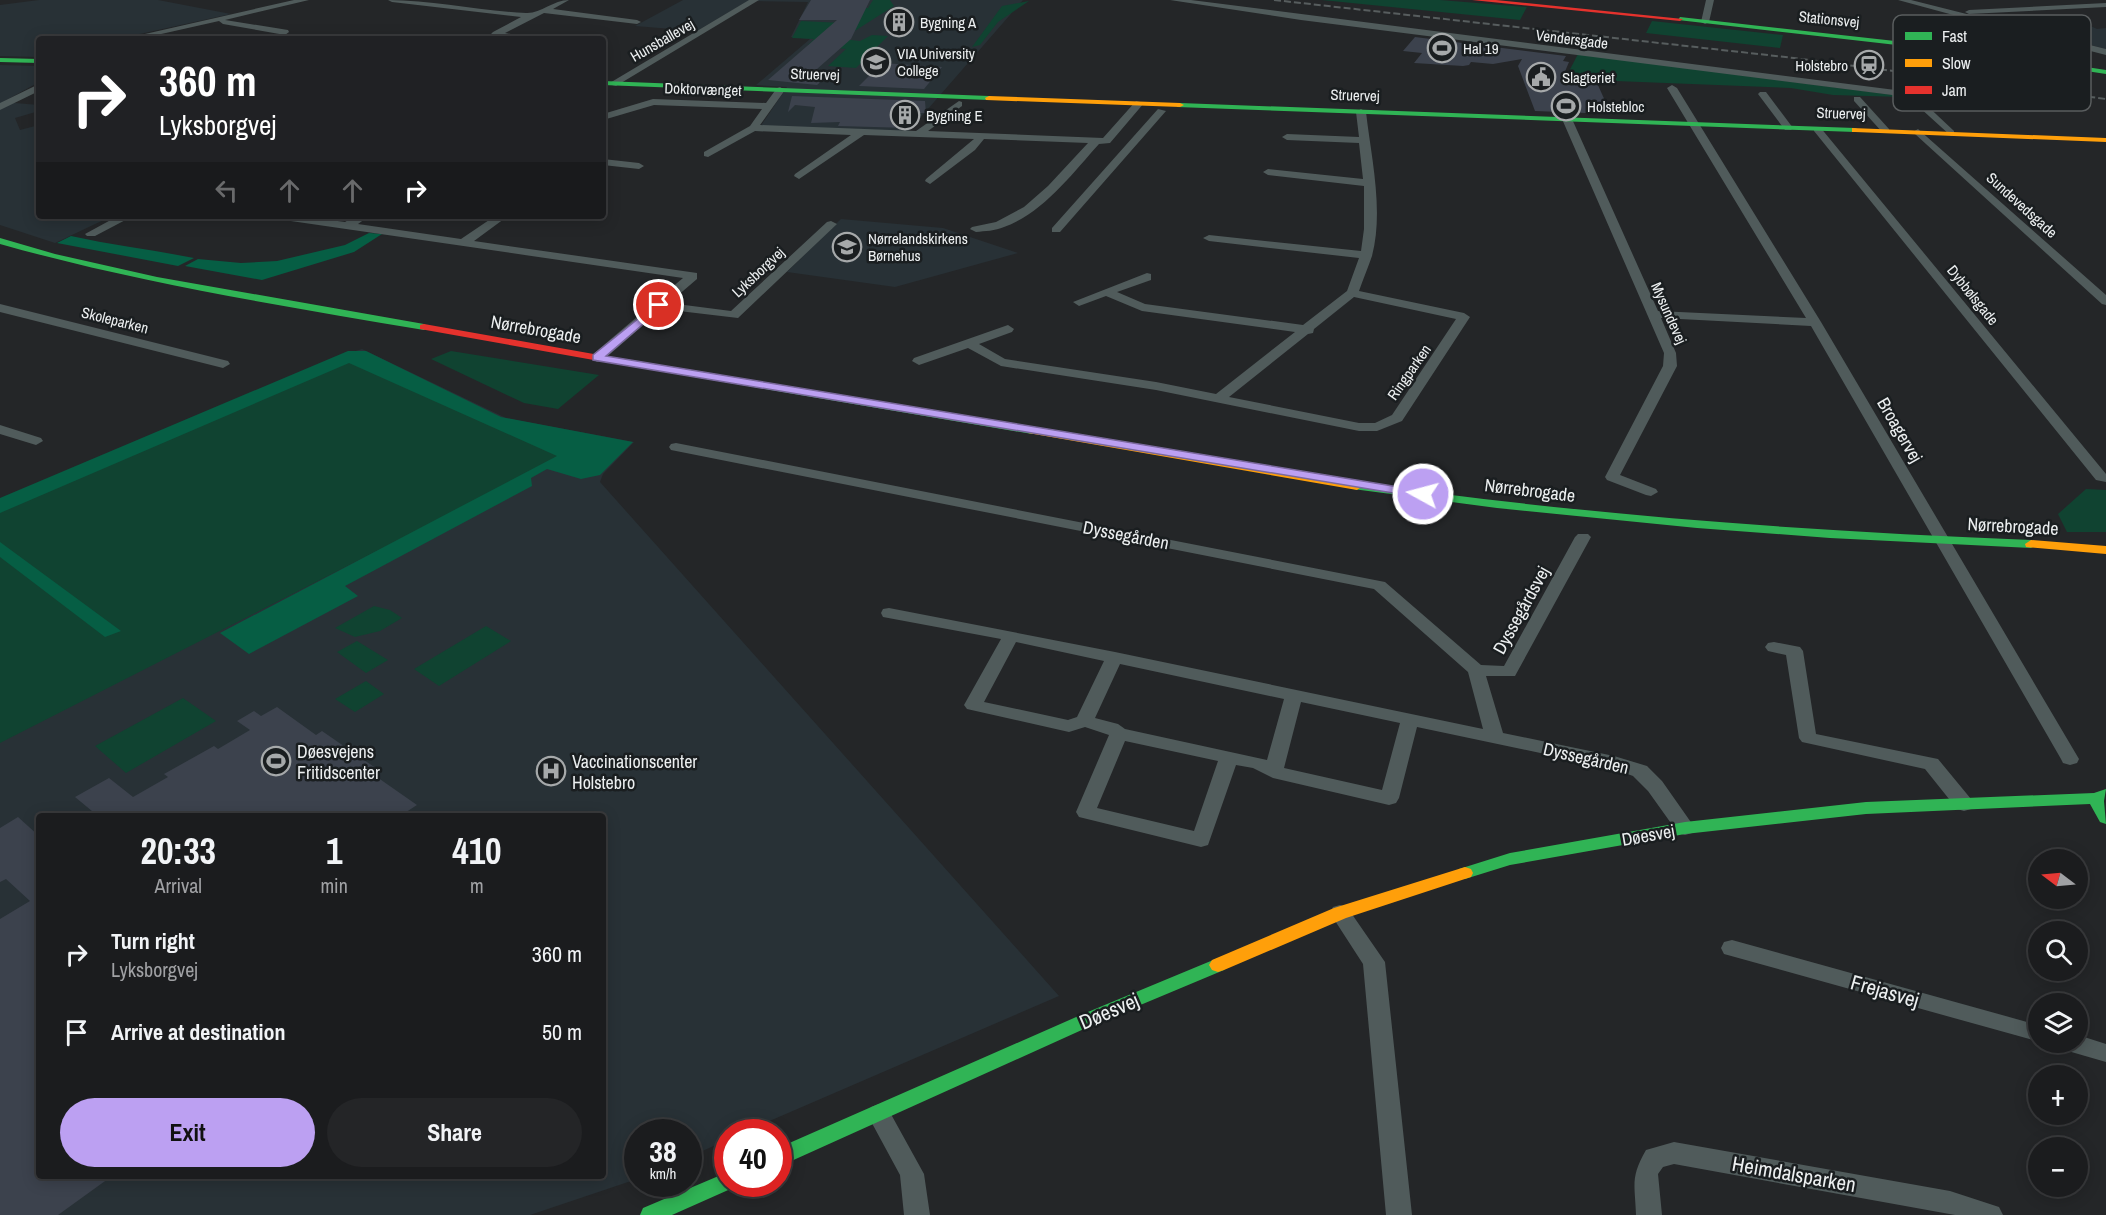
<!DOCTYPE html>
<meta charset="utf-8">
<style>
body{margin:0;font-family:"Archivo Narrow",sans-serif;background:#242527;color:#f1f3f6;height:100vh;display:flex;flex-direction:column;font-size:22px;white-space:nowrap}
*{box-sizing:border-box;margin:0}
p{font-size:20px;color:#a0a1a4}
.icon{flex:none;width:33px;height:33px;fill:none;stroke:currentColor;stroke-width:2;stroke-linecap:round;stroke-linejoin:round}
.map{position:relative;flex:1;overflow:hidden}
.side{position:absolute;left:36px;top:813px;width:570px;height:366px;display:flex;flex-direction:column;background:#1b1c1e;border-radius:6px;box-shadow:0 3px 15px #0003,0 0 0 2px #393a3c}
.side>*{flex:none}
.guide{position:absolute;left:36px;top:36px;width:570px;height:183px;border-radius:6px;box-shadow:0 3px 15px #0003,0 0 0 2px #393a3c;background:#202124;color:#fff;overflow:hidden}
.needle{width:39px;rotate:286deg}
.fabs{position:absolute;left:2028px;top:849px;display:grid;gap:12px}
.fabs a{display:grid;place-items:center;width:60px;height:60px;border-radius:50%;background:#1b1c1e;box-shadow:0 3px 15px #0003,0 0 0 2px #393a3c;font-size:30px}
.speed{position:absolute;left:624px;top:1119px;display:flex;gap:12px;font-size:30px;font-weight:700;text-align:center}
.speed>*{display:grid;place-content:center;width:78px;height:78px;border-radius:50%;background:#1b1c1e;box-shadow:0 3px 15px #0003,0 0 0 2px #393a3c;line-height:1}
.speed small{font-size:15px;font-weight:400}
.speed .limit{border:9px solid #d22;background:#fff;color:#111}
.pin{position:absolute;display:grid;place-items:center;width:51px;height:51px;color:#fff;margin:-26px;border:3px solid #fff;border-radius:50%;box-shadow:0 2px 6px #0007}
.me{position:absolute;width:66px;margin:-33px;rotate:277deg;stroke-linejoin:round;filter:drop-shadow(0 0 4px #0008)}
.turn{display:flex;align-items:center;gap:21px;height:126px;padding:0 24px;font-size:27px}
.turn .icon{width:78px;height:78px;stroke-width:2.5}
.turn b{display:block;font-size:42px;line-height:51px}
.lanes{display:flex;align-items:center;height:57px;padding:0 24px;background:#0003;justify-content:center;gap:30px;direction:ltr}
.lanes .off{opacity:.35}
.eta{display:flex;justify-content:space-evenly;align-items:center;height:102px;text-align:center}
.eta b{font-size:36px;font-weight:700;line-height:42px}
.primary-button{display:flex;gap:12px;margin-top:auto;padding:12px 24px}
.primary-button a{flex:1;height:69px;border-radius:36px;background:#bca0f2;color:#111;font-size:24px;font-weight:700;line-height:69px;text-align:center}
.primary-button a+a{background:#242527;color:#f1f3f6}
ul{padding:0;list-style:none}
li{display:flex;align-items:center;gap:18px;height:78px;padding:0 24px}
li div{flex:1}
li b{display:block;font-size:22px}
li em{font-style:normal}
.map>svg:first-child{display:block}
.built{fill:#283136;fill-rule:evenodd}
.green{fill:#104331}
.forest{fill:#065e44}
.building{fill:#3c424d}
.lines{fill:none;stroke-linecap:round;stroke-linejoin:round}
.street{fill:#505b5b;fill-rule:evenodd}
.fast{fill:#30b455;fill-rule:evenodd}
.slow{fill:#ff9f0a;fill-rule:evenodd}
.jam{fill:#e5322d;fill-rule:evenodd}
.rail{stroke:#575d5e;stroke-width:2;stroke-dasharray:7 3;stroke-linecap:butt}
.route{fill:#bca0f2;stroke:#7a689d;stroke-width:1.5}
.labels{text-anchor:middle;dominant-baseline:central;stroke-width:5;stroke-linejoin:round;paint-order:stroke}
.far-street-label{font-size:15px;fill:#eceff0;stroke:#1a1e20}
.far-poi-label{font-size:15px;fill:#eceff0;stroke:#1a1e20;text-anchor:start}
.street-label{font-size:18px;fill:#eceff0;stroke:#1a1e20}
.poi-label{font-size:18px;fill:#eceff0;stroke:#1a1e20;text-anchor:start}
.near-street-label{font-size:21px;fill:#eceff0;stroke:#1a1e20}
.key{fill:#1a1e20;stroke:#595d5e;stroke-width:1.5}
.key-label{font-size:16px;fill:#eceff0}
</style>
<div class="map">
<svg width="2106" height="1215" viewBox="0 0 2106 1215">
<rect width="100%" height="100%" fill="#242628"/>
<path class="built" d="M39,0h119l73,14 -114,25h-78v18l-39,-1v-51z
M683,0h340l-116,133 -147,-6 27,-40 -31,-2 54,-46 -19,-2 17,-35 -60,-1 -51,30 -62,-5z
M2084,23l13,6 9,-1v21l-90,-23z
M0,65l39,1v16l-36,20 36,3v6l-24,7 5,12 19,-5v91h73l-57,27 -55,-18z
M841,219l102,9 75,25 -123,34 -108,-15z
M362,349l144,69 128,24 -31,32 -3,8 459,514 -315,136h-16l-1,8 -38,17 -1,-25h-50l-1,47 -107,36h-530v-716l331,-140zM39,816h564v360h-564z"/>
<path class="green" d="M873,0h17l4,6 -52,33 18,2 12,-6 16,1 -32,32 -28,-2 18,-17 -38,-4 6,-6 -22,-1 9,-17 41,2 10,-15h16z
M1322,0h118l87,7 -7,13z
M1029,1l-31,21 -18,23 -8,2 30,-41z
M1652,21l131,14 -3,13 -134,-15z
M1578,54l316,41 9,2 -70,-2 -42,-7 -226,-9z
M451,351l148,24 -41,34 -34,-6 -93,-44z
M345,353l222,101 -567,289v-240z
M2086,489l20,1v42h-39l-9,-18z
M374,606l16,4 12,8 -22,13 -25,6 -20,-9z
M486,626l25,15 -72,45 -25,-17z
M357,641l31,19 -22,13 -29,-21z
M366,681l18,13 -29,18 -20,-13z
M183,698l33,23 -90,52 -31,-27z"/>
<path class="forest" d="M369,233l13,1 -28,18 -92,28 -77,-14 13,-7 43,4 36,-2 68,-16z
M71,236c41,9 82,14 123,22l-16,8 -121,-23z
M348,351h18l135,66 132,25 -33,33 -19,4 -34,-10 -16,9 1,8 -187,100 13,10 -109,58 -29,-21 337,-177 -208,-93 -349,150v-15z
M0,542l121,89 -16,6 -105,-80z"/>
<path class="building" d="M811,0h59l-19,39 -34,30 2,1 -8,8 13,1 -7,6 -49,-5 69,-60h-38z
M1415,37l151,19 -3,5 6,1 -8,19 36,2 14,31 -76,-3 -17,-45 4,-7 -29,5 -22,-2 -2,3 -6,1 -49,-3 8,-10 -19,-2z
M882,63l60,4 -18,22 -65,-3z
M792,96l133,5 1,12h-6v4h-6v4h-5v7l-71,-2 2,-4 -29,1 4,-16 -20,-2 -7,7z
M277,707l39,28 6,-4 58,40 -6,4 43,30 -17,11h-302l-23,-19 34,-19 24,19 35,-20 -4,-3 50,-28 4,3 32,-19 -13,-9 17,-10 7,5z
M18,817l21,19v340h73l-54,39h-58v-296l30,-18 -24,-22 -6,3v-54z"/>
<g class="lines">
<path class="street" d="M294,0h15l-84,20 63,10 1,2 -4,3 -62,-11 -4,-3 -80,18h-16z
M388,0c46,0 92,11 138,13 14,1 27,-13 43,-13l-16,9 84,11 4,2 -4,2 -93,-11 -39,20 34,6 -40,-2 -13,2 7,-7 28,-15 -129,-15z
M749,0h10l-143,86 -8,-2z
M1170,0h21l720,92 70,6 5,3 -5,3 -61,-5 34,32v4l-3,1 -43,-39 -607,-77z
M1706,0h8l-5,22 -4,2 -4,-2z
M1898,0h13l195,49v6l-140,-36 -5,2 -19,29h-6l-1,-2 22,-32z
M2106,3v4l-137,7 -4,-2 4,-2z
M414,35l4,4h-9z
M39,84v7l-39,19v-7z
M1672,85l5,3 144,234 258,437 -2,4 -7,2 -7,-2 -2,-4 -250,-433 -150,-8 15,35 1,13 -57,109 36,14 2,3 -7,4 -5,-1 -39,-15 -2,-3 58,-111 1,-13 -102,-234 2,-2 8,2 86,192 148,7 -139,-230z
M780,87l5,3 -25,35 156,6 43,-30 3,1v4l-34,25 175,7 33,-37 8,2 -34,40 -11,1c-27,30 -56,69 -95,83 -9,4 -19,4 -28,5l-6,-3 2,-2 24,-5 28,-15 24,-21 40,-43 -104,-4 -9,11 -45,34 -5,-3 1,-2 48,-40 -110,-4 -65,44 -5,-3 1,-2 56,-39 -96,-4 -47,26 -4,-1v-4l46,-26 12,-17 -108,-4 -51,15v-6l50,-15 113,4 11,-15z
M1760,92h6l27,36 -2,2h-6l-27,-36z
M1854,97h6l29,32v4h-6l-29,-32z
M1158,109l8,2 -106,121h-8v-4z
M1361,109l5,3c5,45 18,98 6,144 -4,12 -9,23 -13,35l105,22 6,4 -68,104 -25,10h-18l-203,-41 -155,-24 -33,-18 -49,17 -7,-4 2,-3 94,-33 6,4 -2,3 -33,12 26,15 151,23 60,12 79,-62 -153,-21 -36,-15 -27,10 -6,-4 74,-29 4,1v6l-34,12 28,12 158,21 44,-34 12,-33 -150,-17 -6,-3 6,-3 152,16 3,-22v-43l-96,-11 -5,-3 5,-3 95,10 -4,-36 -72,-3 -5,-3 5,-3 72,3 -3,-25zM1354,297l102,22 -64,96 -17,8h-16l-130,-26 79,-63 5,-1 1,-4z
M1814,127h6l286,347v8l-10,-2 -282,-349z
M1918,129l188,166v10l-4,-1 -187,-170 -2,-2z
M603,159l36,4 5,3 -5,3 -36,-4z
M118,216h15l-38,20h-8l-2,-2z
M271,216h29l45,6 10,-6h14l-11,8 103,15 34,-23h13l-34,25 223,32v6l-28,24 62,8 96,-89 4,-1 6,3 -99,94 -76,-9 -60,52 -5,1 -6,-4 1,-3 91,-77 -406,-59z
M0,304l228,57 2,3 -7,4 -223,-56z
M0,425l41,13 2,3 -7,4 -36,-11z
M676,443l709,139 96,83 23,1 71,-129 3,-3h10l3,3 -76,139h-29l17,57 111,23 33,10 15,15 33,47 -3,5 -7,2 -7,-2 -30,-42 -15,-15 -22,-8 -194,-41 -18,71 -3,5 -7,2 -116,-27 -20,-10 -17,-3 -28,80 -7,2 -122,-30 -3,-5 33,-77 -24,-8 -16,5 -102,-23 -3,-4 37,-66 -118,-22 -2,-4 2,-4 6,-1 226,44 368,77 -15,-57 -94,-83 -703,-139 -2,-3 2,-3zM1016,642l88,19 -27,56 -9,3 -84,-18zM1120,664l164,35 -17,61 -142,-31 -7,-5 -23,-6zM1301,702l99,21 -18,67 -98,-22zM1125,741l93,20 -24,70 -97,-23z
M1774,642l26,5 3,4 13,83 122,25 33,40 3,5 -3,5 -7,2 -7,-2 -32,-40 -123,-27 -3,-4 -13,-83 -18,-4 -3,-4 3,-4z
M1340,905l7,2 38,55 27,253h-26l-23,-251 -33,-51 3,-6z
M1732,940l306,85 2,17 -316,-88 -3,-6 3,-6z
M2078,1035l28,9v18l-45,-13 -3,-7h20z
M879,1104l8,3 37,67 6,41h-26l-4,-40 -33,-61 4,-7z
M1674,1142l276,49 49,16 4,8h-48l-281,-51 -11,3 -5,7 4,41h-26c-1,-31 -6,-37 10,-65z"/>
<path class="fast" d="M1680,17l287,32 139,21v4l-139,-21 -289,-33z
M0,58l39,1v4l-39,-1z
M603,81l386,15 4,2 -4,2 -386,-15z
M1180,103l675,25 4,2 -4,2 -678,-25v-4z
M0,238l55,16 102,23 267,47 5,3 -5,3c-142,-24 -285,-47 -424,-86z
M633,361l399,67 6,3 -6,3 -403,-68 -1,-2z
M1357,482c223,33 449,49 674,58l6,4 -6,4 -201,-10 -133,-10 -200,-20 -144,-19 -2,-3 2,-3z
M2106,789l-2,12 2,23 -6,-2 -10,-18 -224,10 -181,20 -175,31 -45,14 -6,-2 -2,-4 2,-4 51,-16 175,-31 181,-20 228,-9z
M1218,958l6,2 3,5 -3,5 -129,54 -317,143v-19l305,-134z
M728,1172v12h9l-2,3 -63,28h-32l3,-7z"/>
<path class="slow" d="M989,96l191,7 4,2 -4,2 -194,-7 -1,-2z
M1852,128l254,10v4l-251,-10h-3z
M1032,428l325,54 6,4 -6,4 -329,-57v-4z
M2031,540l75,6v8l-80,-7 -1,-3z
M1465,867l6,2 2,4 -2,4 -125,41 -122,52 -6,2 -6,-2 -3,-5 3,-5 122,-52z"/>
<path class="jam" d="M1472,0h24l187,19 -3,2z
M424,324l209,37 5,3 -5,3 -213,-38v-4z"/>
<path class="rail" d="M1274,0l520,58 312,41"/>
</g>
<path class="route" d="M659,302l5,3 -1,2 -57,49 817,135 6,3 -6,4 -830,-138v-5z"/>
<defs>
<g id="building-ring" transform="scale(1.5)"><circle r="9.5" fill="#1a1e20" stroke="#a6a9aa" stroke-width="1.5"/><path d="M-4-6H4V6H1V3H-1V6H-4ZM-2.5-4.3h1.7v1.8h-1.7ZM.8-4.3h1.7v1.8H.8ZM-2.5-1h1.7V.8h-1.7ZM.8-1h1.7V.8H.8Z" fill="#a6a9aa"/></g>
<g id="stadium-ring" transform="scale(1.5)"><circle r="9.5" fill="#1a1e20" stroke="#a6a9aa" stroke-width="1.5"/><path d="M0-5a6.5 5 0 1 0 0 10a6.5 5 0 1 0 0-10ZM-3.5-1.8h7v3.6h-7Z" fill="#a6a9aa"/></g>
<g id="university-ring" transform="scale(1.5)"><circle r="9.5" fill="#1a1e20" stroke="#a6a9aa" stroke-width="1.5"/><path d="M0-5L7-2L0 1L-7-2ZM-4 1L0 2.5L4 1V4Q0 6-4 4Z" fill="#a6a9aa"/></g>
<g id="station-ring" transform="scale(1.5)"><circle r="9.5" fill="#1a1e20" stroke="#a6a9aa" stroke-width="1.5"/><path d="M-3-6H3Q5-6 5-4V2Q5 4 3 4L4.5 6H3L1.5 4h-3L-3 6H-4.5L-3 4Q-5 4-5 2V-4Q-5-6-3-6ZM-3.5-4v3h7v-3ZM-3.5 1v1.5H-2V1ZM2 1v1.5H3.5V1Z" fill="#a6a9aa"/></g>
<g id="civic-ring" transform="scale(1.5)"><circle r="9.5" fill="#1a1e20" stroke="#a6a9aa" stroke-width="1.5"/><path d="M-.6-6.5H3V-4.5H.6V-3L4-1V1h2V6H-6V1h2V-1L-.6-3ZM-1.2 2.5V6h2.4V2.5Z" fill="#a6a9aa"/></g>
<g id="school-ring" transform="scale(1.5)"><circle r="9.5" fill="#1a1e20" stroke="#a6a9aa" stroke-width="1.5"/><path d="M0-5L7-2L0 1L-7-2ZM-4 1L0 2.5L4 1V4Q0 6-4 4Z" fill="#a6a9aa"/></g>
<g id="hospital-ring" transform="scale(1.5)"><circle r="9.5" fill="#1a1e20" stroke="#a6a9aa" stroke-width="1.5"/><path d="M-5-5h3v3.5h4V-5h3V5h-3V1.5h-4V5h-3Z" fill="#a6a9aa"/></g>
</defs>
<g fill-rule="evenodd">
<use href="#building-ring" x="899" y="22"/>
<use href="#stadium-ring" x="1442" y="48"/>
<use href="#university-ring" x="876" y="62"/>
<use href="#station-ring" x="1869" y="65"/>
<use href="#civic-ring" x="1541" y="77"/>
<use href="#stadium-ring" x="1566" y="106"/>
<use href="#building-ring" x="905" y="115"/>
<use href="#school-ring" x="847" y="247"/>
<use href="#stadium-ring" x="276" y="761"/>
<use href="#hospital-ring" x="551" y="771"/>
</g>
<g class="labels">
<g class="far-street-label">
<text transform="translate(1829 19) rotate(6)">Stationsvej</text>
<text transform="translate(1572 39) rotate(7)">Vendersgade</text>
<text transform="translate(662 40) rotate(-30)">Hunsballevej</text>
<text transform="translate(815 74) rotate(2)">Struervej</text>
<text transform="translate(703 89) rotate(2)">Doktorvænget</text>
<text transform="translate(1355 95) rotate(2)">Struervej</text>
<text transform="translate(1841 113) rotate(2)">Struervej</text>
<text transform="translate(2022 205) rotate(42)">Sundevedsgade</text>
<text transform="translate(758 272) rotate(-43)">Lyksborgvej</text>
<text transform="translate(1973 295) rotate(51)">Dybbølsgade</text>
<text transform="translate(1669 313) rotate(66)">Mysundevej</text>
<text transform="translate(115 320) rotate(14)">Skoleparken</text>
<text transform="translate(1409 372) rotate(-55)">Ringparken</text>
</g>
<g class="far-poi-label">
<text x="920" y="22">Bygning A</text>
<text x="1463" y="48">Hal 19</text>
<text x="897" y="53">VIA University<tspan x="897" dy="17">College</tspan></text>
<text x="1848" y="65" text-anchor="end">Holstebro</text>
<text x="1562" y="77">Slagteriet</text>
<text x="1587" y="106">Holstebloc</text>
<text x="926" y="115">Bygning E</text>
<text x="868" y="238">Nørrelandskirkens<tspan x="868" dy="17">Børnehus</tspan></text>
</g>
<g class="street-label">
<text transform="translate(536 329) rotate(10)">Nørrebrogade</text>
<text transform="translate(1900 430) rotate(60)">Broagervej</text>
<text transform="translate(1530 490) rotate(7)">Nørrebrogade</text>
<text transform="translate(2013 526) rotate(3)">Nørrebrogade</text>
<text transform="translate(1126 535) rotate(11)">Dyssegården</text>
<text transform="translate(1521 610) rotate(-61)">Dyssegårdsvej</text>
<text transform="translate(1586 758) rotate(13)">Dyssegården</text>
<text transform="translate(1648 835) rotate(-10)">Døesvej</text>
</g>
<g class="poi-label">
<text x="297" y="751">Døesvejens<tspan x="297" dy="21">Fritidscenter</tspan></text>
<text x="572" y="761">Vaccinationscenter<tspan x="572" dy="21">Holstebro</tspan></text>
</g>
<g class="near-street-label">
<text transform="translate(1885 991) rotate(16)">Frejasvej</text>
<text transform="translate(1109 1011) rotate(-23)">Døesvej</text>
<text transform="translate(1794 1174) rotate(10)">Heimdalsparken</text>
</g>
</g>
<rect x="1893" y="15" width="198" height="96" rx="9" class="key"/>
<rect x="1905" y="32" width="27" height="8" fill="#30b455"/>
<rect x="1905" y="59" width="27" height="8" fill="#ff9f0a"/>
<rect x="1905" y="86" width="27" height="8" fill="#e5322d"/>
<g class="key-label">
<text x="1942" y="42">Fast</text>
<text x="1942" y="69">Slow</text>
<text x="1942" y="96">Jam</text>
</g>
</svg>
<div class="fabs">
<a><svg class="needle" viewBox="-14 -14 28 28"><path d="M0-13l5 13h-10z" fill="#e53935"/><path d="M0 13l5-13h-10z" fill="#a0a1a4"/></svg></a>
<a><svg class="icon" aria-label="search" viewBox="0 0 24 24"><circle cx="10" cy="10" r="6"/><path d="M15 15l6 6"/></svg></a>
<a><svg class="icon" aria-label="layers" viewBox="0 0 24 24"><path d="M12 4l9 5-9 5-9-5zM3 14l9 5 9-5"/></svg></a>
<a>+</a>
<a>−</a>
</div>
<div class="speed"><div>38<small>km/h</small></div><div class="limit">40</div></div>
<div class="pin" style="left:659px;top:305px;background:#d93025"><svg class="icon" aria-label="arrive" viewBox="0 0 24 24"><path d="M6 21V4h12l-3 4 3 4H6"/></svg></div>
<svg class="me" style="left:1423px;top:494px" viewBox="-20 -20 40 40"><circle r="17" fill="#bca0f2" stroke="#fff" stroke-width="3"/><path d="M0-11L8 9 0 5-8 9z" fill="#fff"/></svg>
<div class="guide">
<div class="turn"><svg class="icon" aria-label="right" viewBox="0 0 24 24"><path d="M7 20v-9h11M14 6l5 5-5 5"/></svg><div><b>360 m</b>Lyksborgvej</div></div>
<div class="lanes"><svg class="icon off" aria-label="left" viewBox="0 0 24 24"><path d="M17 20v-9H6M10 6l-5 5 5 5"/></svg><svg class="icon off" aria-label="ahead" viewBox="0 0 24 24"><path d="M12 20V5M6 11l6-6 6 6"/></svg><svg class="icon off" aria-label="ahead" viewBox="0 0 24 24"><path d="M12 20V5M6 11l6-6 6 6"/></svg><svg class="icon" aria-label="right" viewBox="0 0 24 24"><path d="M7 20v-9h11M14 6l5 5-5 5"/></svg></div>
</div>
<section class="side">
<div class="eta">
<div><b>20:33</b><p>Arrival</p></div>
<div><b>1</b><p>min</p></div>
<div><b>410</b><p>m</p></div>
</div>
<ul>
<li><svg class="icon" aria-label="right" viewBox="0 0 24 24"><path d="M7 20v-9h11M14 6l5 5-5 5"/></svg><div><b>Turn right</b><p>Lyksborgvej</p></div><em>360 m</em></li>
<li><svg class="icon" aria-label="arrive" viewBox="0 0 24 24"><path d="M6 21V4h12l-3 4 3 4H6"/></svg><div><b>Arrive at destination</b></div><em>50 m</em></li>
</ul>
<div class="primary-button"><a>Exit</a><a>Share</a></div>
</section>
</div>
